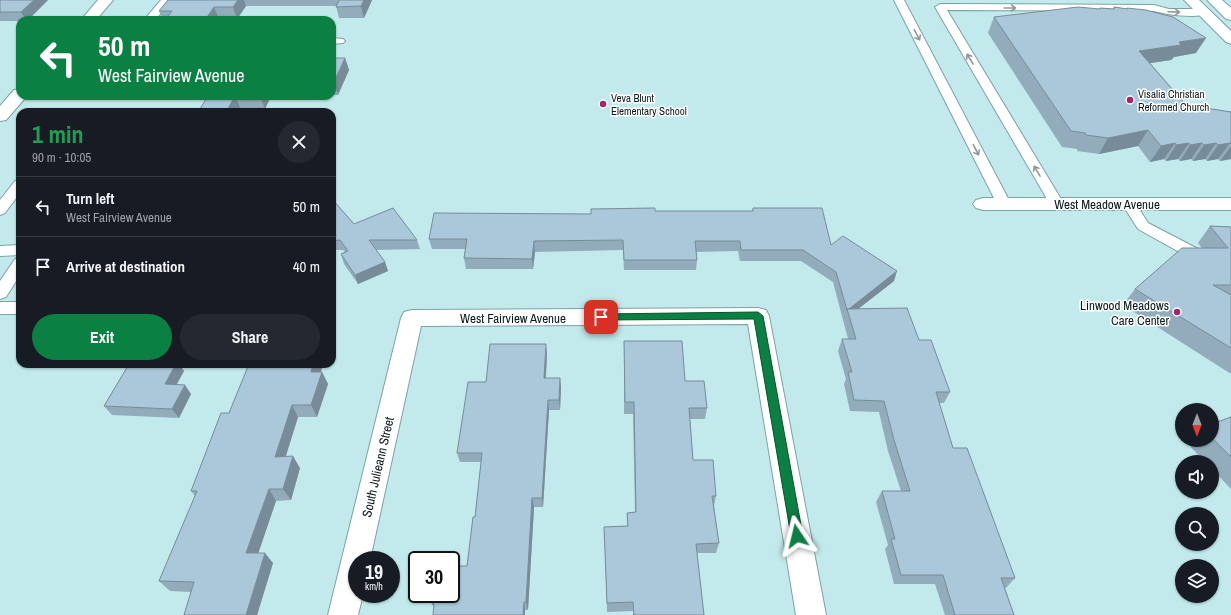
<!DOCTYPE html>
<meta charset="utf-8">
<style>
body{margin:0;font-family:"Archivo Narrow",sans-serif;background:#242831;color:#f1f3f6;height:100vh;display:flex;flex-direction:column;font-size:15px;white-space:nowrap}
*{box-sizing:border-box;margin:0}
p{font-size:13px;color:#9ea1a6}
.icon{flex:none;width:22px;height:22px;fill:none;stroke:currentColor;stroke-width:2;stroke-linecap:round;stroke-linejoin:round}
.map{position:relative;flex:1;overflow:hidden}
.panel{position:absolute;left:16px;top:108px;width:320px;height:260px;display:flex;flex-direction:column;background:#171b24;border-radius:12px;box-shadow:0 1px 3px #0004}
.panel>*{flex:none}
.hud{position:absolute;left:16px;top:16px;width:320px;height:84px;border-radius:12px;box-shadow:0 1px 3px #0004;background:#0b8043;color:#fff;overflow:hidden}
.needle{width:26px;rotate:180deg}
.controls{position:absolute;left:1175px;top:403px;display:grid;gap:8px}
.controls a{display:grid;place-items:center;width:44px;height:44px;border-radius:50%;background:#171b24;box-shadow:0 1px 3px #0004;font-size:20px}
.speed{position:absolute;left:348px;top:551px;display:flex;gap:8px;font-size:20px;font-weight:700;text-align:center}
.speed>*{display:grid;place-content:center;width:52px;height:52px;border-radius:50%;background:#171b24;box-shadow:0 1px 3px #0004;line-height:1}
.speed small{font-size:10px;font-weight:400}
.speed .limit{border:2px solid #111;border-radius:6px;background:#fff;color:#111}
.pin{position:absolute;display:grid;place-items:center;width:34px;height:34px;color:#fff;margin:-17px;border-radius:8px;box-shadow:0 2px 6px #0006}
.me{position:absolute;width:44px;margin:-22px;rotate:350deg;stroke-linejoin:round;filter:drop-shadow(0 0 3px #0008)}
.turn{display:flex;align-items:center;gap:14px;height:84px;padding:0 16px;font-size:18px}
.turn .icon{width:52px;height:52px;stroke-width:2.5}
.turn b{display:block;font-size:28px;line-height:34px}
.round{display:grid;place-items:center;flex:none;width:42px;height:42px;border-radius:21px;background:#242831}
.head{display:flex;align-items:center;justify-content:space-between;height:68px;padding:0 16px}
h1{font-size:24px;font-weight:800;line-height:30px;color:#1e9e55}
.action{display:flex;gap:8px;margin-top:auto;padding:8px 16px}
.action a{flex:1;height:46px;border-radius:24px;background:#0b8043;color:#fff;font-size:16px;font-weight:800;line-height:46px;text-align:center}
.action a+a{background:#242831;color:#f1f3f6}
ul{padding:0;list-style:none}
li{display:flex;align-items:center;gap:12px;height:60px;padding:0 16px;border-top:1px solid #363941}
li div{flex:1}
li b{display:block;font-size:15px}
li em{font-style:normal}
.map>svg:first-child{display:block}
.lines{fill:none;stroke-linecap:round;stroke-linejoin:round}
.lane-casing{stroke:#7da2a4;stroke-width:2}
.street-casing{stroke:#7da2a4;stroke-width:2}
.secondary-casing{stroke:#7da2a4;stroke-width:2}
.lane{fill:#fff;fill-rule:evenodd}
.street{fill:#fff;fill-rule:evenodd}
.secondary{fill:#fff;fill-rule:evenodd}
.wall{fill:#92acbb}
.shaded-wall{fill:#778c98}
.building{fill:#aac8d9;stroke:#778c98}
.oneway{stroke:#919898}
.route{fill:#0b8043;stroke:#07532c}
.poi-dot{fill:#a92268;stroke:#fff;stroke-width:1.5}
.labels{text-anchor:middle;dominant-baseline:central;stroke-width:3;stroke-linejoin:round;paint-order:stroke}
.far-poi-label{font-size:11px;fill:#0b191a;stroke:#fff;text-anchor:start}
.street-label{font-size:13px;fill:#0b191a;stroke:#fff}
.poi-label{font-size:13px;fill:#0b191a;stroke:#fff;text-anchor:end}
</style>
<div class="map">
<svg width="1231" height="615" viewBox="0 0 1231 615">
<rect width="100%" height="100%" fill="#c2e9eb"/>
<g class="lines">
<g class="lane-casing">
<path id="lane" d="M161,0h11l-17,20h-11z
M894,0h10l107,204 -2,3 -5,2 -5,-2 -2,-3z
M940,4l214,1 15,4h34l5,3c-7,8 -44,2 -54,-1l-207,-1 117,194 -2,3 -5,2 -5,-2 -2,-3 -115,-197z
M332,38l11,1 2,2 -2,2 -11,1z
M20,180v13l-15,20 -5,2v-15l15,-19z
M1129,199l5,2 14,22 52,27 3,4 -3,4 -5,1 -5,-1 -52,-29 -16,-25 2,-3z
M20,245v10l-20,1v-10z
M20,258v17l-14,22 -6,2v-18l15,-22z
M0,302h20v12h-20z"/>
</g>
<g class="street-casing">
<path id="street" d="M983,198h248v12h-248l-7,-2 -3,-4 3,-4z
M758,308l8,2 3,6 57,299h-30l-48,-291 -327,2 -51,234h-13v34h6l-5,21h-30l73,-297 3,-6 8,-2z"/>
</g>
<g class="secondary-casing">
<path id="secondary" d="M98,0h15l-17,20h-15z
M1184,0h15l32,31v13l-5,-2z
M1207,0h15l9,8v12l-5,-1z
M20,89v7h7l-21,24 -6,1v-15l14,-16z"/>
</g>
<use href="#lane" class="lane"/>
<use href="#street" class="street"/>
<use href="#secondary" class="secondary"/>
</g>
<path class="wall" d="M0,0h48l-20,20h-8v1h-20z
M168,0h204l-8,18h-25l-3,-12h-90l-9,13h-18l-1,1h-55l-4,-9z
M1114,7l13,2v-1l69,45 -22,4 -3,3 -21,3 36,42 45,7v47l-11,2 -2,-2 -11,2 -2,-2 -12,2 -2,-2 -11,2 -2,-2 -12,2 -2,-2 -14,3 -12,-16 -39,8 -22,-3v-2l-15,-2 -74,-114 6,-16 105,-8 1,-1 13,1z
M332,58h13l4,12 -11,25h-6z
M208,96h63l-6,13h-24l-2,3h-41z
M332,199l22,25 63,16 3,9 -44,1 9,12 3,9 -30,13 -14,-20 -3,-10 4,-2 -2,-2h-11z
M753,208l78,37 63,36 -36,28 61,31 31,52 -6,11h-5l14,45 62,130 -9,10h-1l9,27h-69l-10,-31h-41l-9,-35 3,-4 -12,-43 6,-11h19l-13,-40 -9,-39 -29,-1 -6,-27 2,-5 -8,-28 4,-12h6l-15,-57 -32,-21h-61l-2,-10 -42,1 1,8 -1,10h-72l-1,-20 -88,2 -2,17h-67l-2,-11 1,-9h-33l-3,-10 162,-25 64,-3h97z
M1210,226l21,1v147l-108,-69 12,-16 67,-41 -4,-5z
M624,341l61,40 22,27 -2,11h-15l3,41 23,36 -2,10 5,37 -3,10h-19l7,62h-71v-4l-26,1 -3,-85 23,-1v-13l8,-1 -2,-98h-9z
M547,354l-1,24h14l1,10 -1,22h-11l-6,97h-9l-6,103h-3v5h-92l1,-7 -2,-4 35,-38 8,-49 6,-55h-21l-3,-9 29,-71z
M129,364h50l5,7 -8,14 15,9 -12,24 -67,-3 -8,-9z
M249,364h74l-2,8h1l6,12 -11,33h-19l-12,39 14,12 -9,32 -15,1 -18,52 15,10 -16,52h-73l7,-23 -21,-1 -11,-10 36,-85 -4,-5 38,-78z
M1231,417v72l-19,-20v-7h-7l-19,-20 2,-2h24v-16z"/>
<path class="shaded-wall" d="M34,0h14l-20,20h-2l-5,-8z
M238,0h6l2,6 -9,13 -4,-12z
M364,0h8l-8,18 -3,-12z
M214,7l5,12 -1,1h-13z
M1206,38l-10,15 -22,4 -3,3 -41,6 9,-15 40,-9z
M345,58l4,12 -11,25 -4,-13z
M235,96l6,13 -2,3h-13z
M260,96h11l-6,13z
M1148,130l-10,16 -39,8 9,-16z
M1175,143l-11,16 -14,3 11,-16z
M1189,143l-11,16 -12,2 10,-16z
M1202,143l-11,16 -11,2 10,-16z
M1216,143l-11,16 -12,2 11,-16z
M1230,143l-12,16 -11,2 11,-16z
M1231,146v13l-11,2z
M534,241l1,11 -2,17 -1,-10z
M385,262l3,9 -30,13 -3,-9z
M897,271l-3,10 -45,35 -2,-6z
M546,344l1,10 -2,34 -1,-10z
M176,364h3l5,7 -12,22 -7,-9z
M313,364h10l-6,20 -6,-12z
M322,372l6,12 -11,33 -6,-12z
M560,378l1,10 -1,22 -1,-10z
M185,385l6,9 -12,24 -7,-9z
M548,400l1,10 -6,97 -1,-9z
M292,405l6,12 -16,51 -7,-11z
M293,456l7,12 -9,32 -8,-11z
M269,489l7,12 -21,62 -9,-10z
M532,498l2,9 -6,103 -2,-8z
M265,553l8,10 -16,52h-11z
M524,602l1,8v5h-2z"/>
<path class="building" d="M0,0h34l-13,12h-21z
M168,0h70l-5,7h-19l-9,13h-40l7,-9h-13z
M339,0h25l-3,6 -25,1z
M1078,7l22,2v-1l14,1v-2l14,2 -1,-1 19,2 27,7 33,21 -27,4 2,3 -42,6 47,54 45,7v32l-1,-1 -12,2 -2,-2 -12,2 -2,-2 -12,2 -1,-2 -13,2 -1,-2 -14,3 -13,-16 -40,8 -22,-3 -1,-2 -14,-2 -77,-114z
M332,58h13l-11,24h-2z
M208,96h27l-9,16h-28z
M332,199l22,25 39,-16 24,32h-48l16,22 -30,13 -14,-21 7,-3 -8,-11 -8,1v-8l2,-1 -2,-3z
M655,208v3h98v-3h69l9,37 12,-9 54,35 -48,38h-2v1l-11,-38 -33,-22h-62l-1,-9h-45l2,19h-73l-1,-20 -89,1 -2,18 -68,-1 3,-19h-38l5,-26 157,1v-5z
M1210,226l21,1v58h-18l18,10v53l-96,-59 47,-41h46z
M907,308l12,32h12l19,52h-14l17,56h14l48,130h-14l13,37h-59l-12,-40h-42l-10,-36h4l-13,-48h28l-16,-51 -10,-39 -30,-1 -6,-28h4l-10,-33h14l-9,-30z
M624,341h58l3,40h19l3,27h-18l4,52h20l3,36h-4l7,47 -23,1 8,71h-70l-1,-13 -26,1 -3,-76 24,-1 -1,-13 9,-1 -2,-110h-9z
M490,344h56l-2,34h16l-1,22h-11l-6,98h-10l-6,104h-2l-1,13h-90l1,-11h-2l1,-10h18v-28h16l6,-49h2l7,-64h-25l11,-71h18z
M129,364h47l-11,20 20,1 -13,24 -68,-3z
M249,364h64l-2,8h11l-11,33h-19l-17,52 18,-1 -10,33h-14l-23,64h19l-19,62h-62l10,-33 -35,-1 38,-90h-6l30,-78h8z
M1231,417v40l-19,-19v-14z"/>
<defs><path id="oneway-shaft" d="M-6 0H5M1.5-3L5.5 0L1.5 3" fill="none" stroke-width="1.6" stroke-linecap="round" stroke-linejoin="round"/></defs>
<g class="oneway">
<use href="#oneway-shaft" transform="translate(1010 8)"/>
<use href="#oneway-shaft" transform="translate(1174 12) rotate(2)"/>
<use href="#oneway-shaft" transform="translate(917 35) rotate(63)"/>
<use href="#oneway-shaft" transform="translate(970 59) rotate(-121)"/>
<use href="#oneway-shaft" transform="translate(976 150) rotate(63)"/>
<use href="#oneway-shaft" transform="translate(1037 171) rotate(-121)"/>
</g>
<path class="route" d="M758,312l5,4 40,220 -2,4 -4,2 -4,-2 -2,-4 -37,-217 -153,1 -5,-3 5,-3z"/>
<g class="poi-dot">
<circle cx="1130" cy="100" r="4"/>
<circle cx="603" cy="104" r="4"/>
<circle cx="1177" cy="312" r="4"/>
</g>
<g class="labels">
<g class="far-poi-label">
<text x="1138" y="94">Visalia Christian<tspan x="1138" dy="13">Reformed Church</tspan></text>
<text x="611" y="98">Veva Blunt<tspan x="611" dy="13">Elementary School</tspan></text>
</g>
<g class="street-label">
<text x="1107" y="204">West Meadow Avenue</text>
<text x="513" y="318">West Fairview Avenue</text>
<text transform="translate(378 467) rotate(-77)">South Julieann Street</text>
</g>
<g class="poi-label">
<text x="1169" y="305">Linwood Meadows<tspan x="1169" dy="15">Care Center</tspan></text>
</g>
</g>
</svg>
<div class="controls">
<a><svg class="needle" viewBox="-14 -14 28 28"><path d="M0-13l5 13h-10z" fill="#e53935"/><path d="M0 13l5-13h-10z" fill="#9ea1a6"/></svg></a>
<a><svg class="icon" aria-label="sound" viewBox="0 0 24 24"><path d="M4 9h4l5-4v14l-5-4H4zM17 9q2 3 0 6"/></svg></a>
<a><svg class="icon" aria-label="search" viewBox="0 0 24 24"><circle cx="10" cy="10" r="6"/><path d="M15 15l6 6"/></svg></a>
<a><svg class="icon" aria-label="layers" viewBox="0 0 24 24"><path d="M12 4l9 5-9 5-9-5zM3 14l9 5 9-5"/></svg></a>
</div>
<div class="speed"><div>19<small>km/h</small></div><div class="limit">30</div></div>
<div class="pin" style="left:601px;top:317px;background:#d93025"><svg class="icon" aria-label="arrive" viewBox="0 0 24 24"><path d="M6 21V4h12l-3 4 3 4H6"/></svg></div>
<svg class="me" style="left:797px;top:536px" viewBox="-20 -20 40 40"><path d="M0-17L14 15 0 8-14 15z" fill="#0b8043" stroke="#fff" stroke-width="4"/></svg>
<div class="hud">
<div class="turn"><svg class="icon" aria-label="left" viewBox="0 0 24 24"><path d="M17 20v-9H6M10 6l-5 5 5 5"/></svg><div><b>50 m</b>West Fairview Avenue</div></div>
</div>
<section class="panel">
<div class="head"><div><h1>1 min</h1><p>90 m · 10:05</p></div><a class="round"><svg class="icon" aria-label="close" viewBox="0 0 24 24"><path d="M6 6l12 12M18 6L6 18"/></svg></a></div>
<ul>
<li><svg class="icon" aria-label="left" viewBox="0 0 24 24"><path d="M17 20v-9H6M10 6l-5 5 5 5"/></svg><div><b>Turn left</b><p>West Fairview Avenue</p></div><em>50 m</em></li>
<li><svg class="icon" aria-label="arrive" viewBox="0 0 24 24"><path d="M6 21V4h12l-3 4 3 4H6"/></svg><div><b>Arrive at destination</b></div><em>40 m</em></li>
</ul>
<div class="action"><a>Exit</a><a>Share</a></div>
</section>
</div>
